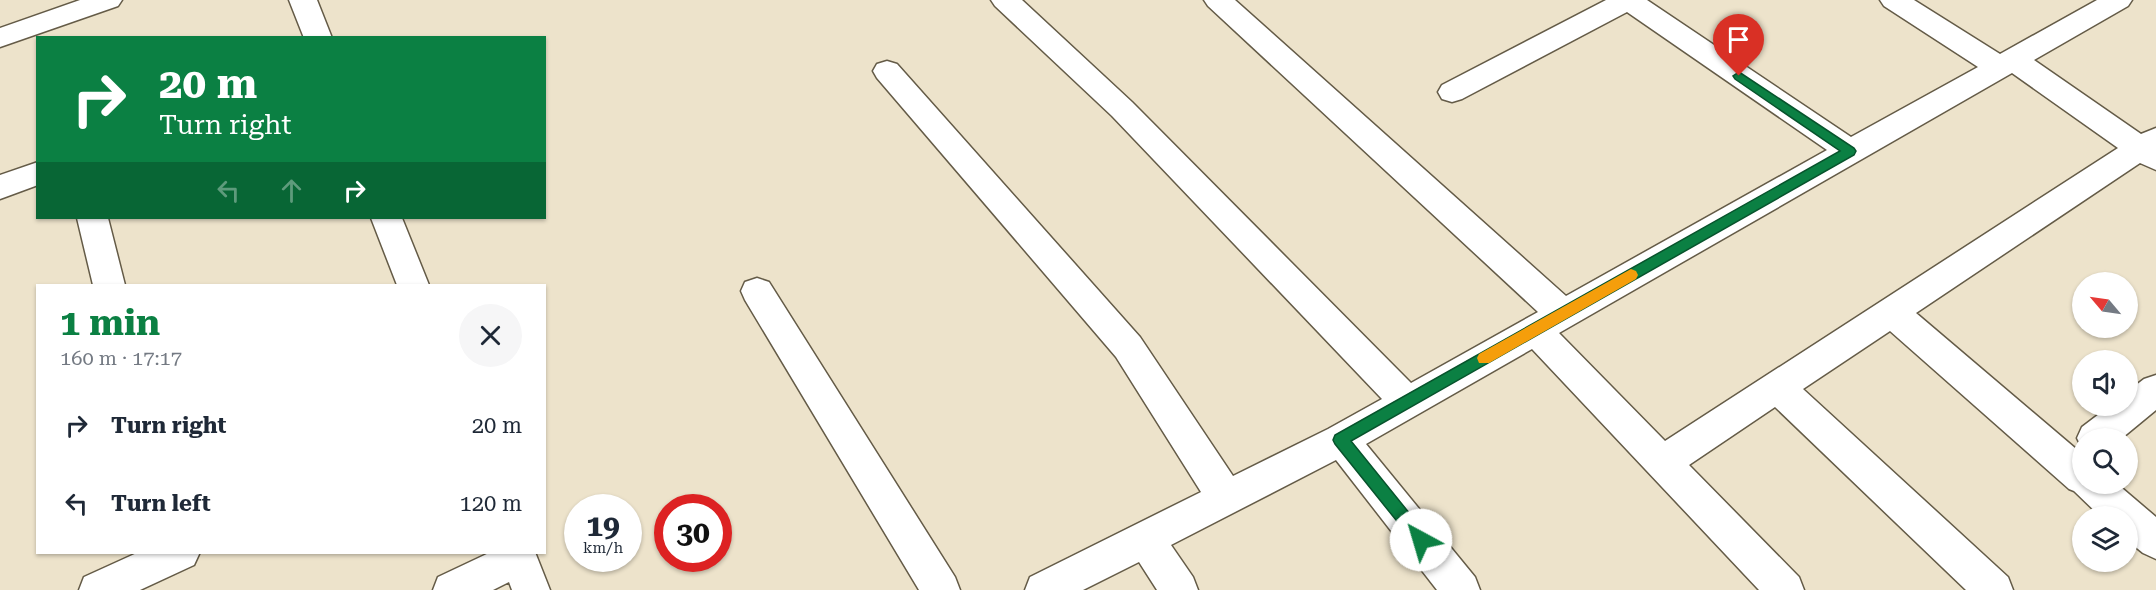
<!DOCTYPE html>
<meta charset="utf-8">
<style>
body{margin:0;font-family:"Roboto Serif",serif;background:#f6f6f7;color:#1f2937;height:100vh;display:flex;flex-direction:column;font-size:22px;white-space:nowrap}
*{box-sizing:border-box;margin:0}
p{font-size:20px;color:#747a83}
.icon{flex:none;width:33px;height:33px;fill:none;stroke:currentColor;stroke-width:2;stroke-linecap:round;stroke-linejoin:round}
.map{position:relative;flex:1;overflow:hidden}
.details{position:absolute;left:36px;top:284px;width:510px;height:270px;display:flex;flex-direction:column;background:#fff;border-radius:0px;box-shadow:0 2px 4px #0004}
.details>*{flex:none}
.guide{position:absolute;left:36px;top:36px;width:510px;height:183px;border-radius:0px;box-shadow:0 2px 4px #0004;background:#0b8043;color:#fff;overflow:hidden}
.needle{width:39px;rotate:299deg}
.buttons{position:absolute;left:2072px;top:272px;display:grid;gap:12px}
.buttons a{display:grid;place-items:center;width:66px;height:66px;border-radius:50%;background:#fff;box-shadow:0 2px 4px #0004;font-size:30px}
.speed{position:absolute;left:564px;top:494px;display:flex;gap:12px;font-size:30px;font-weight:700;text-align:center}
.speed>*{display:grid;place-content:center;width:78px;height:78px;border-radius:50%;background:#fff;box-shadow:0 2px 4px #0004;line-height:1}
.speed small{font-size:15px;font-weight:400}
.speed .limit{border:9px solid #d22;background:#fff;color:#111}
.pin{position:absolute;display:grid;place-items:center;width:51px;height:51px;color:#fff;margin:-62px -26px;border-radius:50% 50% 50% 0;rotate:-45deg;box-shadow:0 0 6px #0007}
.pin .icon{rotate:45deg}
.me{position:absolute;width:66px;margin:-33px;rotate:321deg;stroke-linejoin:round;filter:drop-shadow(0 0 4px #0008)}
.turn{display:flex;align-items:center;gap:21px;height:126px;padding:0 24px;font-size:27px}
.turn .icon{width:78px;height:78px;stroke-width:2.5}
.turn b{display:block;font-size:42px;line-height:51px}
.lanes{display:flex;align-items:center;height:57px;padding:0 24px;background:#0003;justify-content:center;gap:30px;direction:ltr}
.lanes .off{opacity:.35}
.round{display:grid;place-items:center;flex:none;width:63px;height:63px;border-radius:32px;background:#f6f6f7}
.head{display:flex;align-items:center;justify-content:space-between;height:102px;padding:0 24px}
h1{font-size:36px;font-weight:700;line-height:45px;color:#0b8043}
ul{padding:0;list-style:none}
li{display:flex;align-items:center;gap:18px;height:78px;padding:0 24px}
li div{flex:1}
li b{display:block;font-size:22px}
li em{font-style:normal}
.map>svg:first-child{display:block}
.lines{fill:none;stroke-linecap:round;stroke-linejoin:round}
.street-casing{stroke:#645b47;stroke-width:3}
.street{fill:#fff;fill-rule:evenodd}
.route{fill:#0b8043;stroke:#07532c;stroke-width:1.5}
.slow{fill:#f59e0b}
</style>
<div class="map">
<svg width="2156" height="590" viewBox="0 0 2156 590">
<rect width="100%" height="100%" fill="#ede3cb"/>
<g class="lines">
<g class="street-casing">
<path id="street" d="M80,0h42l-4,6 -118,41v-19z
M289,0h28l15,38h-28z
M991,0h31l110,102 279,281 127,-71 -330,-306 -4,-6h31l331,296 261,-146 -200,-138 -165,87 -10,3 -10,-3 -4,-7 4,-7 164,-85h41l204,137 127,-70 -94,-61 -4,-6h34l86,54 97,-54h35l-4,6 -94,54 107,74 15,-6v42l-16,-7 -224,150 166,141v29h34l40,34v42l-13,-6 -16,-13v-24h-27l-26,-25 -5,-2 -179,-158 -87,58 205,188 5,13h-47l-191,-183 -86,58 110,112 5,13h-45l-227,-241 -166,95 109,133 5,13h-43l-101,-130 -165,85 22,32 5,13h-41l-18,-28 -56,28h-58l5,-13 171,-85 -85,-135 -239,-279 -4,-7 4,-7 10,-3 10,3 243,273 93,139 95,-47 54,-30 -270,-283 -117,-110zM2012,73l106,75 -453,293 -106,-108z
M38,162v23l-38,14v-24z
M77,218h31l17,67h-32z
M371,218h31l27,67h-32z
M757,278l12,4 186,295 5,13h-41l-174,-290 -4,-9 4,-9z
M2156,375v35l-34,28h-40v10l-5,-10 5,-11 29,-22h16v-13l17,-13z
M139,552h61l-6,13 -54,25h-61l5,-13z
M491,552h44l15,38h-38l-3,-8 -16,8h-60l5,-13z"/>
</g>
<use href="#street" class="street"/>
</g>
<path class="route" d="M1739,72l115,76 2,3 -2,4 -503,286 76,94 2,5 -2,5 -6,2 -5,-2 -81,-101 -2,-4 2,-5 505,-284 -105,-72 -2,-3z"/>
<path class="slow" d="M1631,269l5,2 2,4 -2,4 -147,84h-10l-2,-5 2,-4z"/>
</svg>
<div class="buttons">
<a><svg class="needle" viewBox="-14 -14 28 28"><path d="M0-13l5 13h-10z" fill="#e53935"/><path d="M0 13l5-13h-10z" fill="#747a83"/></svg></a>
<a><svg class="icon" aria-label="sound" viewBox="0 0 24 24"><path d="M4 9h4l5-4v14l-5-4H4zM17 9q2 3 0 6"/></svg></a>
<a><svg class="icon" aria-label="search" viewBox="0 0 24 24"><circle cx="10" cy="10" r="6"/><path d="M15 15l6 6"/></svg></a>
<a><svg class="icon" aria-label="layers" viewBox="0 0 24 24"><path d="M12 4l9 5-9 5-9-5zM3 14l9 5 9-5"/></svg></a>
</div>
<div class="speed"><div>19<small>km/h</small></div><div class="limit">30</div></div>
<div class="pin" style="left:1739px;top:76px;background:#d93025"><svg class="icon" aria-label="arrive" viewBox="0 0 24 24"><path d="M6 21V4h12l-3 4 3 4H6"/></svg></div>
<svg class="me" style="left:1421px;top:540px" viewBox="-20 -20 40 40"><circle r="19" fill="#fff"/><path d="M0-13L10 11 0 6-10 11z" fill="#0b8043"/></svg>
<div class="guide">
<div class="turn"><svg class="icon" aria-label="right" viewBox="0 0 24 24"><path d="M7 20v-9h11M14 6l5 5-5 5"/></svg><div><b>20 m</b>Turn right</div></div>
<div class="lanes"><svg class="icon off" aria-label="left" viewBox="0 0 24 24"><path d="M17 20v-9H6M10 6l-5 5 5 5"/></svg><svg class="icon off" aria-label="ahead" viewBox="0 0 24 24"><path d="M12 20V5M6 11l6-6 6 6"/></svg><svg class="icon" aria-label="right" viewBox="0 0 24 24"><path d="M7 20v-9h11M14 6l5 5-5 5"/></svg></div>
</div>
<section class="details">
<div class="head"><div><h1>1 min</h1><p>160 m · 17:17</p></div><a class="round"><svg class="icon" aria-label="close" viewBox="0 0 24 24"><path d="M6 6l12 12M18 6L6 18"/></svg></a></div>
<ul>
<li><svg class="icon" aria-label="right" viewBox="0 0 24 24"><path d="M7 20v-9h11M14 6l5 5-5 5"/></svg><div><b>Turn right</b></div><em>20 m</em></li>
<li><svg class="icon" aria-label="left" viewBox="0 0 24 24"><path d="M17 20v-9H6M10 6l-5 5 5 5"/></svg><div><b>Turn left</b></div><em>120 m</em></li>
</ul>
</section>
</div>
